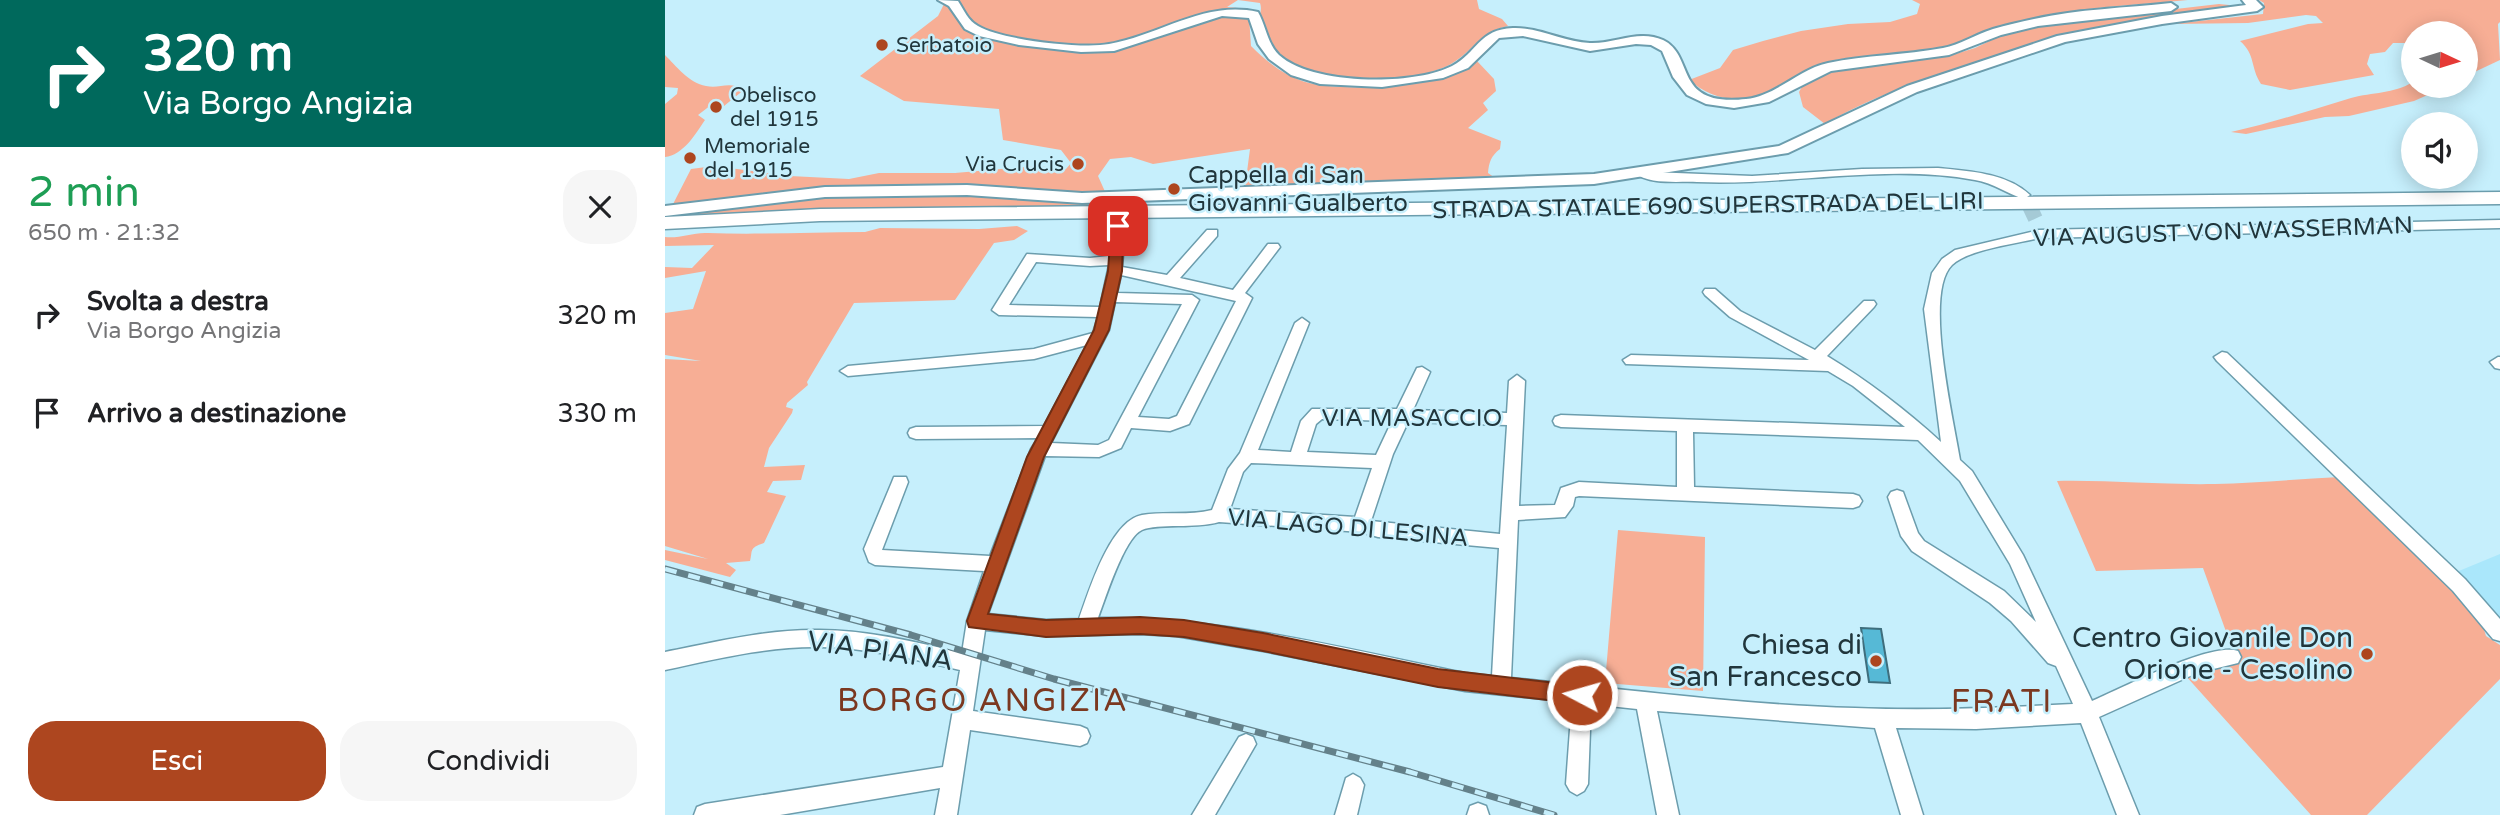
<!DOCTYPE html>
<html lang="it">
<meta charset="utf-8">
<style>
body{margin:0;font-family:"Varela Round",sans-serif;background:#f6f6f6;color:#202124;height:100vh;display:flex;flex-direction:column;font-size:26px;white-space:nowrap}
*{box-sizing:border-box;margin:0}
p{font-size:23px;color:#757577}
.icon{flex:none;width:38px;height:38px;fill:none;stroke:currentColor;stroke-width:2;stroke-linecap:round;stroke-linejoin:round}
.map{position:relative;flex:1;overflow:hidden}
.drawer{display:flex;flex-direction:column;background:#fff;width:665px}
.drawer>*{flex:none}
.top-card{background:#00695c;color:#fff;overflow:hidden}
.needle{width:46px;rotate:94deg}
.buttons{position:absolute;left:1736px;top:21px;display:grid;gap:14px}
.buttons a{display:grid;place-items:center;width:77px;height:77px;border-radius:50%;background:#fff;box-shadow:0 4px 18px #0003;font-size:35px}
.pin{position:absolute;display:grid;place-items:center;width:60px;height:60px;color:#fff;margin:-30px;border-radius:14px;box-shadow:0 4px 10px #0006}
.me{position:absolute;width:77px;margin:-38px;rotate:276deg;stroke-linejoin:round;filter:drop-shadow(0 0 5px #0008)}
.turn{display:flex;align-items:center;gap:24px;height:147px;padding:0 28px;font-size:32px}
.turn .icon{width:91px;height:91px;stroke-width:2.5}
.turn b{display:block;font-size:49px;line-height:60px}
.round{display:grid;place-items:center;flex:none;width:74px;height:74px;border-radius:28px;background:#f6f6f6}
.overview{display:flex;align-items:center;justify-content:space-between;height:119px;padding:0 28px}
h1{font-size:42px;font-weight:600;line-height:52px;color:#1e9e55}
.primary-button{display:flex;gap:14px;margin-top:auto;padding:14px 28px}
.primary-button a{flex:1;height:80px;border-radius:28px;background:#ad461f;color:#fff;font-size:28px;font-weight:600;line-height:80px;text-align:center}
.primary-button a+a{background:#f6f6f6;color:#202124}
ul{padding:0;list-style:none}
li{display:flex;align-items:center;gap:21px;height:98px;padding:0 28px}
li div{flex:1}
li b{display:block;font-size:26px}
li em{font-style:normal}
main{display:flex;flex:1;min-height:0}
.map>svg:first-child{display:block}
.built{fill:#aae7fb}
.green{fill:#f7ae95}
.building{fill:#56b9d6;stroke:#3e6e7d;stroke-width:2}
.lines{fill:none;stroke-linecap:round;stroke-linejoin:round}
.minor-tunnel-far1{stroke:#a5cad6;stroke-width:11;stroke-dasharray:11 5;stroke-linecap:butt}
.minor-tunnel{stroke:#a5cad6;stroke-width:15;stroke-dasharray:15 7;stroke-linecap:butt}
.minor-casing{stroke:#6c9dad;stroke-width:3}
.major-casing{stroke:#6c9dad;stroke-width:4}
.highway-casing{stroke:#6c9dad;stroke-width:3}
.minor{fill:#fff;fill-rule:evenodd}
.major{fill:#fff;fill-rule:evenodd}
.highway{fill:#fff;fill-rule:evenodd}
.rail-casing{stroke:#64818a;stroke-width:7}
.rail{stroke:#c6effc;stroke-width:4.5;stroke-dasharray:12;stroke-linecap:butt}
.route{fill:#ad461f;stroke:#702e14;stroke-width:2}
.poi-dot{fill:#ad461f;stroke:#c6effc;stroke-width:2.5}
.labels{text-anchor:middle;dominant-baseline:central;stroke-width:5;stroke-linejoin:round;paint-order:stroke}
.far-poi-label{font-size:21px;fill:#21363c;stroke:#c6effc;text-anchor:start}
.poi-label{font-size:24px;fill:#21363c;stroke:#c6effc;text-anchor:start}
.street-label{font-size:24px;fill:#21363c;stroke:#c6effc}
.near-poi-label{font-size:28px;fill:#21363c;stroke:#c6effc;text-anchor:end}
.near-street-label{font-size:28px;fill:#21363c;stroke:#c6effc}
.near-neighbourhood-label{font-size:32px;letter-spacing:2px;fill:#7b3820;stroke:#c6effc}
</style>
<main>
<section class="drawer">
<div class="top-card">
<div class="turn"><svg class="icon" aria-label="right" viewBox="0 0 24 24"><path d="M7 20v-9h11M14 6l5 5-5 5"/></svg><div><b>320 m</b>Via Borgo Angizia</div></div>
</div>
<div class="overview"><div><h1>2 min</h1><p>650 m · 21:32</p></div><a class="round"><svg class="icon" aria-label="close" viewBox="0 0 24 24"><path d="M6 6l12 12M18 6L6 18"/></svg></a></div>
<ul>
<li><svg class="icon" aria-label="right" viewBox="0 0 24 24"><path d="M7 20v-9h11M14 6l5 5-5 5"/></svg><div><b>Svolta a destra</b><p>Via Borgo Angizia</p></div><em>320 m</em></li>
<li><svg class="icon" aria-label="arrive" viewBox="0 0 24 24"><path d="M6 21V4h12l-3 4 3 4H6"/></svg><div><b>Arrivo a destinazione</b></div><em>330 m</em></li>
</ul>
<div class="primary-button"><a>Esci</a><a>Condividi</a></div>
</section>
<div class="map">
<svg width="1835" height="815" viewBox="0 0 1835 815">
<rect width="100%" height="100%" fill="#c6effc"/>
<path class="built" d="M1835,554v73l-46,-54z"/>
<path class="green" d="M281,0h531l2,9 23,10 6,7c-29,6 -33,24 -57,38 -37,21 -140,23 -171,-8 -9,-10 -19,-24 -20,-38 0,-6 2,-9 0,-15l-22,-3 -11,7 10,1 12,8 2,30c17,17 35,31 58,37 38,9 141,5 168,-22l17,18 2,12 -13,12 5,7 -20,18 33,13 -1,8c-9,7 -11,13 -12,24l10,7 -253,7 5,-38 -97,15 -22,-7 -21,2 -12,17 9,20 -125,-10h-92l-76,3 -142,17 19,-37 23,-3 76,10 59,3 30,-6h76l81,-7 30,3 5,-6 -10,-13 -58,-10 -4,-31 -95,-8 -44,-25 78,-60z
M1247,0h276c-51,5 -104,7 -154,18 -36,7 -67,25 -102,32 -32,6 -64,4 -96,10 -36,7 -61,37 -98,39 -19,0 -35,-7 -49,-19l31,-12 13,-18 30,-9 38,-10 47,-7 42,-2 27,-8 3,-10z
M1594,0h241v22l-2,2 2,36 -34,16v-43h-53v10h-20l-8,9 -15,2 -3,10 7,11 -84,15 -29,-6c-11,-17 -5,-29 -21,-43l68,-17 15,-1 -7,-7 -10,-1 -58,8 -76,1 91,-10 1,-11z
M1554,4l10,1 1,2c-59,8 -116,23 -173,37 -80,19 -160,38 -232,80l-22,-17 -4,-15 4,-7 31,-15 115,-14 26,-8 27,-13 44,-11z
M0,55c11,11 24,28 41,31 14,3 21,-5 39,3l-21,17 -9,-4 -17,13 7,5c-10,15 -22,35 -40,37v-53l12,-10 1,-6 -13,-1z
M1748,82v4h35l-34,15 -65,15 -24,1 -79,17 -15,-2c41,-9 80,-22 120,-34 22,-6 42,-4 62,-16z
M273,192l87,5 31,5 27,-2 7,4 -17,3c-136,1 -272,-2 -408,12v-3l146,-18z
M352,226l11,5 -14,9 -20,3 -39,57 -101,3 -47,79 1,3 -21,18 -1,4 7,2 -1,4 -23,35 -5,19 41,-2 -4,15 -28,1 -6,11 19,4 -22,47c-16,5 -11,8 -14,18l-24,2 10,7 -6,7 -65,-17v-10l43,9 -43,-13v-187l36,2 -36,-6v-42l28,-4 13,-38 -41,7v-11l27,1 22,-23 -49,1v-9c14,2 28,-5 43,-4 50,2 105,-1 157,-1l15,-4 99,1z
M1675,477l137,130 9,29 14,9v34l-133,136h-56l-126,-140 52,-13 -34,-94 -107,3 -39,-90c53,-1 105,4 158,3 41,-1 83,-5 125,-7z
M953,530l87,7 -2,154 -98,-8z"/>
<path class="building" d="M1196,628l20,1 9,54 -21,-1z"/>
<g class="lines">
<path class="minor-tunnel-far1" d="M1359,195l5,11"/>
<path class="minor-tunnel" d="M1364,205l8,17"/>
<g class="minor-casing">
<path id="minor" d="M1273,168c31,3 69,5 92,27l-6,4c-17,-5 -30,-16 -49,-19 -87,-17 -188,6 -278,2 -18,-1 -48,3 -62,-9l6,-4 10,3 101,4 110,-7z
M1835,220v8l-461,10c-23,6 -70,11 -87,27 -29,28 2,156 8,195l12,11 51,84 69,146c28,-12 120,-60 146,-50l3,6 -3,6 -41,10 -98,44 40,98h-22l-36,-92 -105,6 -80,-1 27,87h-22l-26,-87 -218,-17 22,104h-22l-20,-106 -46,-5 -3,80 -4,7 -7,4 -7,-4 -4,-7 6,-82 -107,-11 -202,-40 -87,-15 -36,-2 -94,2 -61,-6 -12,81 107,15 7,3 3,7 -3,7 -7,3 -110,-16 -13,85h-22l5,-27 -160,27h-86l3,-8 8,-3 238,-37 17,-97c-46,-11 -92,-22 -139,-23 -53,-1 -105,12 -156,23v-18c51,-10 102,-23 154,-22 49,0 97,12 143,23l5,-32 17,-50 -109,-6 -6,-3 -5,-13 28,-67 2,-5h12l2,5 -26,68 108,6 41,-107 7,-11 -122,1 -6,-2 -2,-4 2,-4 6,-2 128,-1 43,-81 -53,14 -186,17 -8,-5 8,-5 186,-17 59,-16 5,-16 -99,-2 -7,-5 35,-56 63,4 19,-2 1,-14 -3,-5 6,-14 5,-1 7,4 -4,11 3,5 -2,25 45,8 40,-45h10v6l-37,42 53,12 35,-46h10l2,3 -35,46 7,5 -63,126 -19,7 -39,-3 -10,20 -22,9 -54,-1 -57,158 58,6 33,-1c10,-28 31,-98 63,-104 23,-4 47,1 70,-5l16,-41 12,-16 55,-130 7,-5 7,5 -51,127 33,2 10,-31 11,-12h85l20,-41 5,-1 8,5 -17,38 94,3 2,-32 8,-6 8,6 -6,125 36,-1 6,-17 18,-6 98,5v-56l-116,-4 -6,-2 -2,-4 2,-4 6,-2 344,12 -52,-41 -25,-15 -202,-7 -3,-4 8,-5 178,5 -79,-43 -25,-22 -2,-3 2,-3h10l25,22 75,39 49,-49h10l2,3 -2,3 -47,49c41,25 78,53 114,86l-17,-133 8,-36 10,-14 13,-9 84,-20zM371,262l54,4 19,-1 -9,42 -91,-2zM456,275l115,26 -59,115 -8,3 -31,-2 61,-117 -7,-5 -75,-2zM450,302l67,2 -73,136 -11,5 -47,-2 58,-113zM657,419l70,2 -16,34 -69,-3 9,-28zM743,422l99,3 -7,109 -129,-13 22,-67zM1028,432l225,8 42,41 50,83 26,58 -32,-31 -80,-50 -6,-8 -15,-41 -6,-2 -6,2 -3,5 13,39 11,15 78,52 21,18 37,42 8,3 17,38c-73,4 -145,7 -218,4 -115,-3 -229,-19 -344,-30l7,-158 47,-3 8,-11 2,-9 4,-1 274,12 6,-2 3,-5 -3,-5 -6,-2 -159,-7zM586,463l121,5 -17,49 -125,-8 13,-37zM554,522l142,10 17,5 121,11 -7,128 -27,-3c-121,-24 -244,-57 -367,-55 7,-18 26,-80 44,-88 16,-7 54,-1 77,-8z
M1557,352l5,1 238,226 35,40v22l-7,-2 -40,-48 -236,-230 -3,-4z
M1833,357h2v12l-5,-1 -5,-6z
M581,734l7,3 3,7 -41,71h-23l47,-78z
M688,774l7,4 4,7 -7,30h-22l11,-37z
M813,803l8,3 3,9h-22l3,-9z"/>
</g>
<g class="major-casing">
<path id="major" d="M273,0l20,1c6,9 10,20 20,25 24,14 104,23 131,18 52,-9 95,-44 149,-32 8,14 9,31 21,43 33,30 134,31 173,11 25,-13 27,-37 61,-38 26,-1 51,14 77,15 25,1 49,-14 73,-3 33,16 9,67 83,59 30,-3 53,-30 82,-36 38,-8 77,-8 115,-15 17,-3 33,-14 50,-19 13,-4 27,-7 41,-10 44,-10 92,-11 137,-16l6,4 -6,4 -133,15 -37,9 -52,20 -118,16 -62,31 -35,6 -28,-4 -19,-9 -14,-18 -11,-26 -11,-6 -15,-1 -46,7 -67,-15 -24,2 -31,30 -25,10 -61,9 -62,-3 -29,-9 -22,-16 -11,-15 -9,-26 -27,-2 -108,35 -33,1 -62,-7 -40,-9 -14,-7 -16,-23z
M1577,0h14l7,7 -6,4 -95,13 -97,18 -148,50 -129,61 -194,31 -512,19 -115,-8 -142,2 -160,19v-10l160,-19 142,-2 115,8 512,-19 185,-28 128,-60 150,-50 105,-20 84,-11z"/>
</g>
<g class="highway-casing">
<path id="highway" d="M1835,192v12l-1680,17 -155,8v-12l155,-8z"/>
</g>
<use href="#minor" class="minor"/>
<use href="#major" class="major"/>
<use href="#highway" class="highway"/>
<g class="rail-casing">
<path id="rail" d="M0,569l246,66 143,44 356,93 144,43"/>
</g>
<use href="#rail" class="rail"/>
</g>
<path class="route" d="M453,222l7,4 -5,11 3,6 -1,28 -13,59 -65,127 -56,157 58,6 94,-3 44,3 79,13 175,36 144,17 7,2 3,7 -3,7 -7,2 -144,-17 -175,-36 -79,-14 -44,-3 -94,3 -77,-10 -2,-6 60,-164 67,-127 14,-59 2,-28 -3,-6 6,-14z"/>
<g class="poi-dot">
<circle cx="217" cy="45" r="7"/>
<circle cx="51" cy="107" r="7"/>
<circle cx="25" cy="158" r="7"/>
<circle cx="413" cy="164" r="7"/>
<circle cx="509" cy="189" r="7"/>
<circle cx="1702" cy="654" r="7"/>
<circle cx="1211" cy="661" r="7"/>
</g>
<g class="labels">
<g class="far-poi-label">
<text x="231" y="45">Serbatoio</text>
<text x="65" y="95">Obelisco<tspan x="65" dy="24">del 1915</tspan></text>
<text x="39" y="146">Memoriale<tspan x="39" dy="24">del 1915</tspan></text>
<text x="399" y="164" text-anchor="end">Via Crucis</text>
</g>
<g class="poi-label">
<text x="523" y="175">Cappella di San<tspan x="523" dy="28">Giovanni Gualberto</tspan></text>
</g>
<g class="street-label">
<text transform="translate(1043 206) rotate(-1)">STRADA STATALE 690 SUPERSTRADA DEL LIRI</text>
<text transform="translate(1558 232) rotate(-2)">VIA AUGUST VON WASSERMAN</text>
<text x="747" y="418">VIA MASACCIO</text>
<text transform="translate(683 528) rotate(5)">VIA LAGO DI LESINA</text>
</g>
<g class="near-poi-label">
<text x="1688" y="638">Centro Giovanile Don<tspan x="1688" dy="32">Orione - Cesolino</tspan></text>
<text x="1197" y="645">Chiesa di<tspan x="1197" dy="32">San Francesco</tspan></text>
</g>
<g class="near-street-label">
<text transform="translate(215 651) rotate(8)">VIA PIANA</text>
</g>
<g class="near-neighbourhood-label">
<text x="318" y="701">BORGO ANGIZIA</text>
<text x="1337" y="702">FRATI</text>
</g>
</g>
</svg>
<div class="buttons">
<a><svg class="needle" viewBox="-14 -14 28 28"><path d="M0-13l5 13h-10z" fill="#e53935"/><path d="M0 13l5-13h-10z" fill="#757577"/></svg></a>
<a><svg class="icon" aria-label="sound" viewBox="0 0 24 24"><path d="M4 9h4l5-4v14l-5-4H4zM17 9q2 3 0 6"/></svg></a>
</div>
<div class="pin" style="left:453px;top:226px;background:#d93025"><svg class="icon" aria-label="arrive" viewBox="0 0 24 24"><path d="M6 21V4h12l-3 4 3 4H6"/></svg></div>
<svg class="me" style="left:917px;top:695px" viewBox="-20 -20 40 40"><circle r="17" fill="#ad461f" stroke="#fff" stroke-width="3"/><path d="M0-11L8 9 0 5-8 9z" fill="#fff"/></svg>
</div>
</main>
